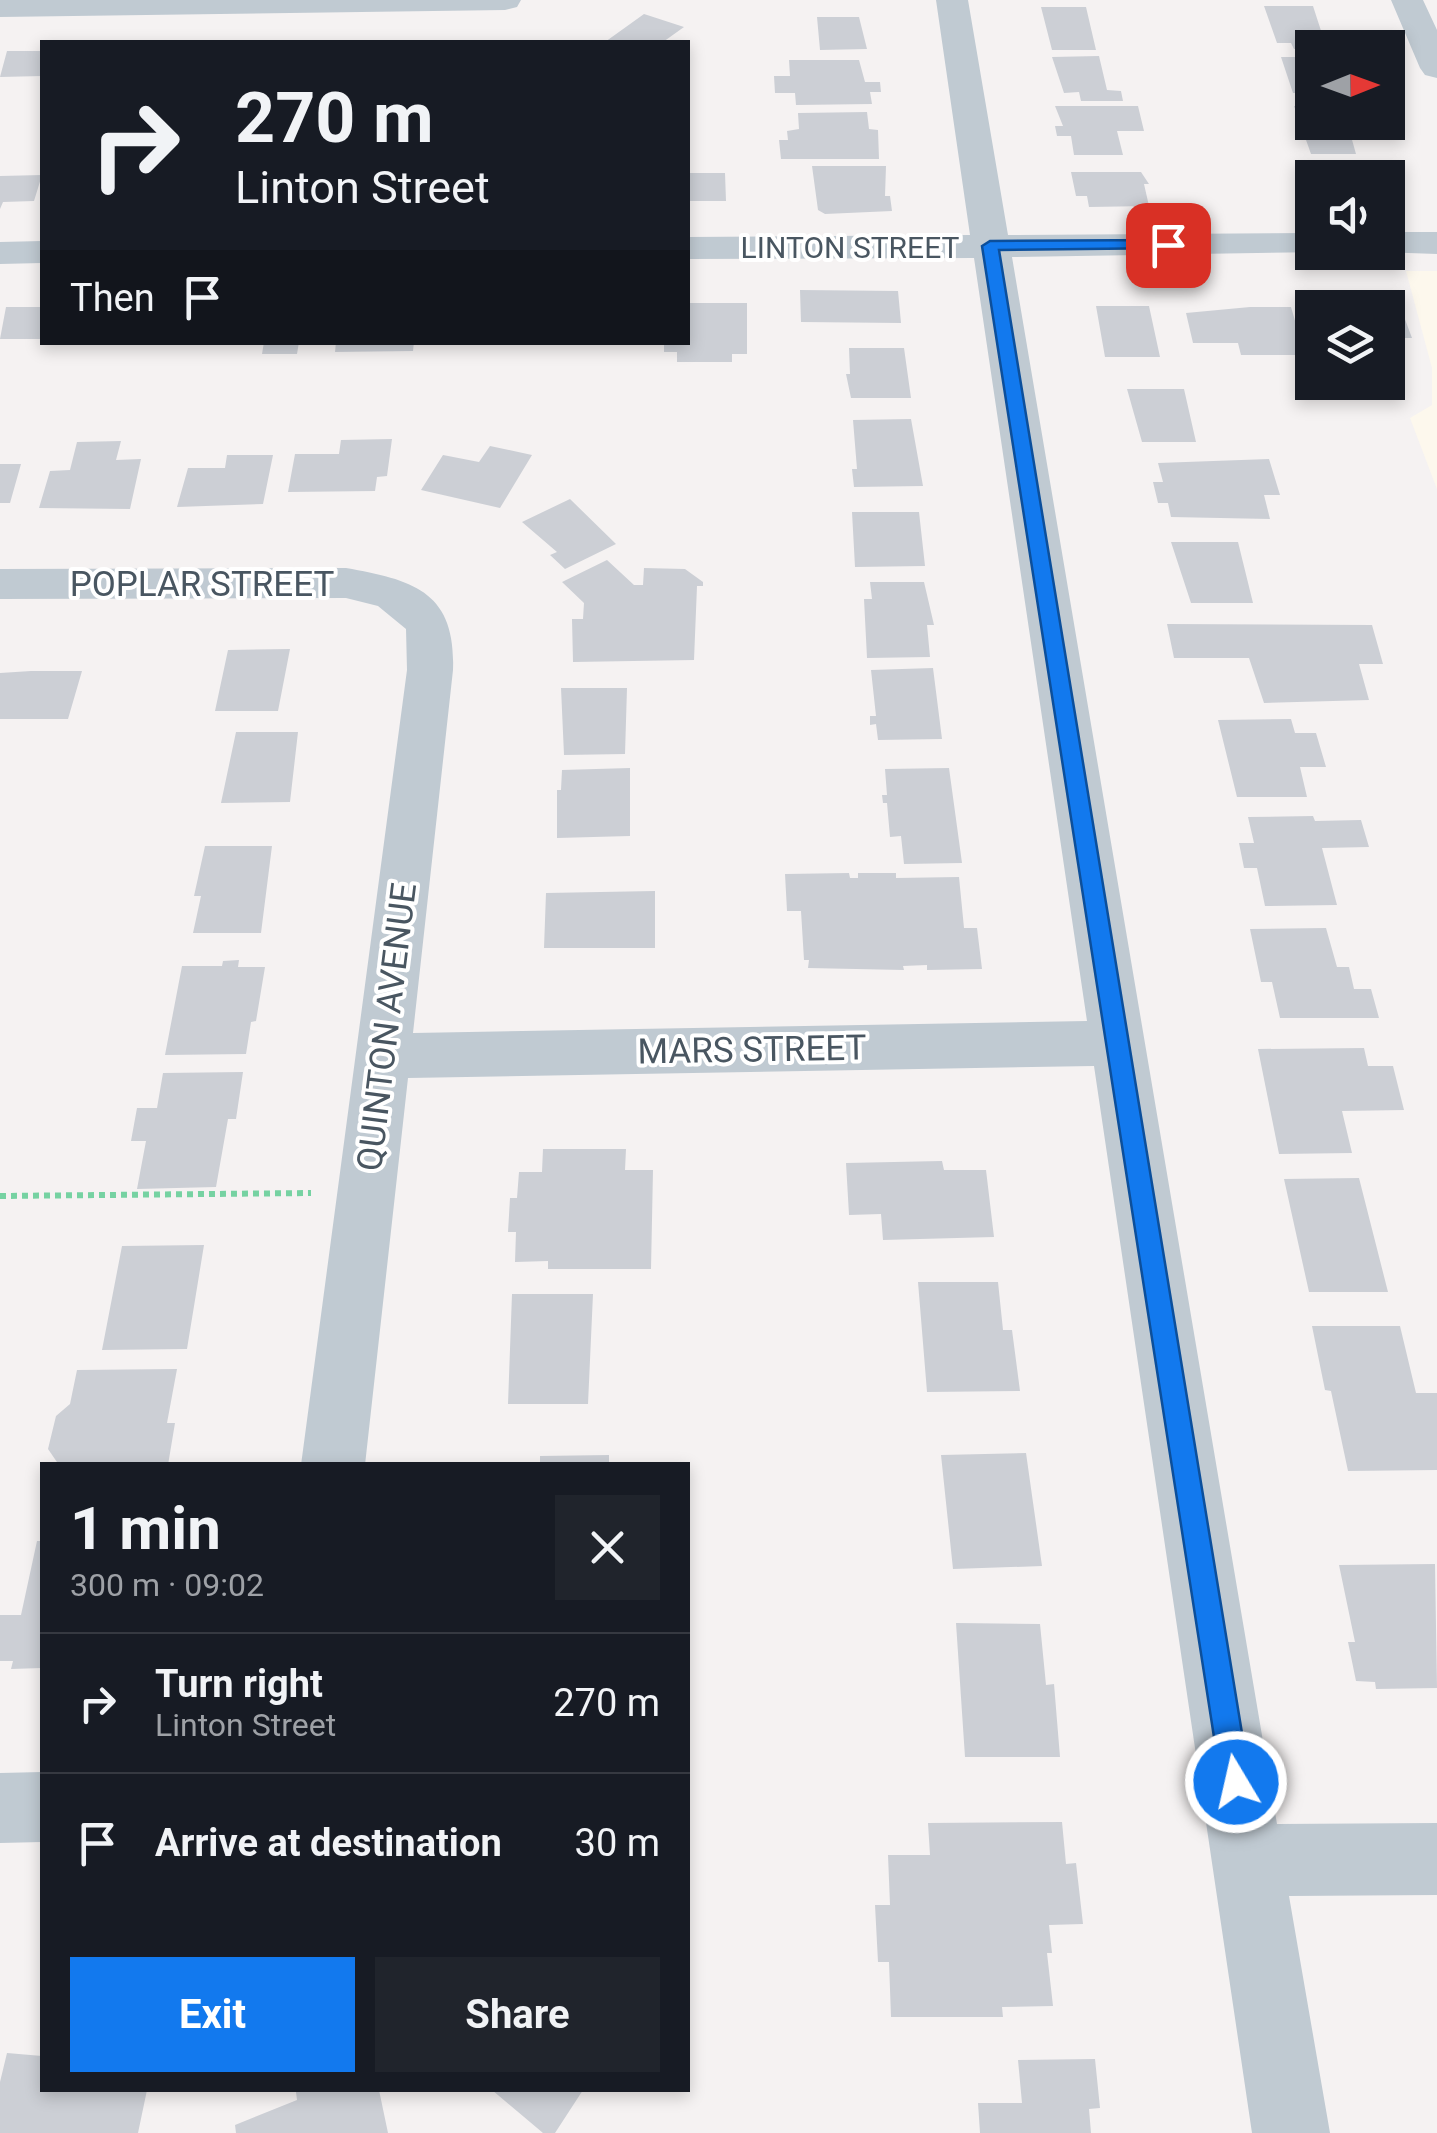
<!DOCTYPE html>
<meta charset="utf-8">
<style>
body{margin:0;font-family:Roboto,sans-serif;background:#20242c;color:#f1f3f6;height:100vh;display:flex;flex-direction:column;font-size:38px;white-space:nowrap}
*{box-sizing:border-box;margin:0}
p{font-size:32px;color:#9ea1a6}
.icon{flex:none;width:55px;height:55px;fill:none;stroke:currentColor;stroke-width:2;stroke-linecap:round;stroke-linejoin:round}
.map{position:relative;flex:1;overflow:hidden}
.panel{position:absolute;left:40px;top:1462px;width:650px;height:630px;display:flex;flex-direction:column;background:#171b24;border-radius:0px;box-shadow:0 5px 15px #0003}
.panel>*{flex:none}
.top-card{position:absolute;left:40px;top:40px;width:650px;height:305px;border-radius:0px;box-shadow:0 5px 15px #0003;background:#171b24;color:#f1f3f6;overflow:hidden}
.needle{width:65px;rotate:89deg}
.fabs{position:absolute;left:1295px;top:30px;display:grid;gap:20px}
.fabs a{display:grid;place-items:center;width:110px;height:110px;border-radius:0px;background:#171b24;box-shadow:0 5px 15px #0003;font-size:50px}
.pin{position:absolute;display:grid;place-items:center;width:85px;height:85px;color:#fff;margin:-42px;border-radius:20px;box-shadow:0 5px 15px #0006}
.me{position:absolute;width:110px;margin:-55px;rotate:351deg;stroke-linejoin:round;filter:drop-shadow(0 0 8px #0008)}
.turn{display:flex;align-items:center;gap:35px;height:210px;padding:0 30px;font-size:45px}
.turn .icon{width:130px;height:130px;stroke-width:2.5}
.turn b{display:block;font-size:70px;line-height:85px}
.then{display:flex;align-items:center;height:95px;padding:0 30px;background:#0003;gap:20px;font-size:38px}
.round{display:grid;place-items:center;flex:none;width:105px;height:105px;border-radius:0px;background:#20242c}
.summary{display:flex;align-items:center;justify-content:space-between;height:170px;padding:0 30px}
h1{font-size:60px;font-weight:700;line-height:75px}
.action{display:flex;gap:20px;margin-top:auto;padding:20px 30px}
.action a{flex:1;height:115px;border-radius:0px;background:#1279ee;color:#fff;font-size:40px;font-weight:700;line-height:115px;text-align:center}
.action a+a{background:#20242c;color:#f1f3f6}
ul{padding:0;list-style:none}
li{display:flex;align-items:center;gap:30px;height:140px;padding:0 30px;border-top:2px solid #363941}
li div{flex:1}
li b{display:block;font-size:38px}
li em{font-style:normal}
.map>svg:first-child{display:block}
.commercial{fill:#fdf8ed}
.building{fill:#cccfd5}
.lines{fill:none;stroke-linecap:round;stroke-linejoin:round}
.path{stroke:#76d2a2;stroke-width:6;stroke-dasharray:6 5;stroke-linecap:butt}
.minor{fill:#c0cad2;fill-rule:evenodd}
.route{fill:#1279ee;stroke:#0c4f9b;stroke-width:2.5}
.labels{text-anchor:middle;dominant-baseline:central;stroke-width:8;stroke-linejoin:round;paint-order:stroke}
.far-street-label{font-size:30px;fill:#495661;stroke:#fff}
.street-label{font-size:35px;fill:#495661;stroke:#fff}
</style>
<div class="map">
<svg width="1437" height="2133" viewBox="0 0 1437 2133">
<rect width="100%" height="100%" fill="#f5f2f2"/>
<path class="commercial" d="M1406,271h31v218l-27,-71 22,-13v-37z"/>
<path class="building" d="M1264,6h49l11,34h-6l3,8 -27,1 -3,-6h-14z
M1041,7h45l10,43h-44z
M644,14l40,13 -21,15h-58z
M817,17h42l8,32 -47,1z
M7,51h35v25l-42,1z
M1099,56l8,34 14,1 2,10h-42l-2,-9 -15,1 -12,-36z
M1281,57h31v36h-19z
M789,60h70l6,22h15l1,10h-11l2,12 -76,1 -1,-12h-20l-1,-17h16z
M1055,106h83l6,25h-27l6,24h-49l-3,-19h-14l-2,-10h8z
M1294,106h18v16h35l9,32h-45z
M867,112l2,17 9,1 1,29h-98l-2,-19h9l-1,-9 12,-2 -1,-16z
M1316,165h48l4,13h-48z
M812,166h74l-1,30h5l2,15 -67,3 -7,-4z
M1071,172h70l8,12h-5l5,22 -60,1 -2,-11h-11z
M688,173h37l1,28h-38z
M42,175l-8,26 -31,1 -3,7v-33z
M1297,177l15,1v26l-7,-1z
M800,290l98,1 3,32 -100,-1z
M688,303h59v51h-15v8h-55v-10h-13v-10h24z
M1096,306h53l11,51h-55z
M6,307h36v32h-42z
M1250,307h41l14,48h-64l-3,-12h-45l-7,-30z
M1388,314h15l9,24h-24z
M264,342h35l-2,12h-35z
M336,342h78l-1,9 -78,1z
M849,348h55l7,50h-60l-5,-24h4z
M1127,389h57l12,53h-54z
M911,419l12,67 -69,1 -2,-18h5l-4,-49z
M392,439l-5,37 -10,1 -2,14 -87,1 7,-38h44l2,-14z
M121,441l-5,19 25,-1 -11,50 -91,-1 11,-37 20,-1 7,-28z
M490,446l42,9 -32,53 -79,-18 22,-35 36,7z
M227,455h46l-10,49 -86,3 11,-39h37z
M1269,459l11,36h-16l6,24 -99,-2 -3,-14h-10l-5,-21h10l-5,-19z
M0,464h21l-11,39h-10z
M570,499l46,45 -51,25 -15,-14 7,-3 -35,-30z
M852,512h67l6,54 -70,1z
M1171,542h67l15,61h-62z
M607,560l27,25h9l1,-17 41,1 18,13v4h-6l-3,74 -121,2 -1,-43h11l1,-16 -22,-21z
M870,582h54l10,43h-7l3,32 -63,1 -3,-59h8z
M1167,624l205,1 11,39h-24l10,36 -105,3 -15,-45h-75z
M290,649l-12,62h-63l13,-61z
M933,668l9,71 -64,1 -2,-16 -6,1v-9h6l-5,-46z
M31,671h51l-14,48h-68v-46z
M561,688h66l-2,66 -61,1z
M1291,719l4,14h21l10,34h-26l7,30h-70l-19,-77z
M236,732h62l-8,70 -69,1z
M630,768v68l-73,2v-48h4l1,-20z
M949,768l13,95 -58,1 -3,-28 -11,1 -3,-34h-4l-1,-8h5l-2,-26z
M1313,816l2,5 46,-1 8,27 -47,1 15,57 -72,1 -8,-38h-13l-5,-25h15l-6,-26z
M205,846h67l-11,87h-68l8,-37h-7z
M849,873l1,5h8v-5h38v5l63,-1 5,51h13l5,41 -55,1v-5l-24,1 1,4 -96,-2 1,-8h-5l-3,-49h-14l-2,-37z
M655,891v57h-111l2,-55z
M1326,928l11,39h12l5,22h17l8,29h-99l-8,-36h-11l-11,-53z
M239,960l-1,7h27l-9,54 -5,1 -5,32 -81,1 17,-89h40l1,-5z
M1364,1048l4,18h25l11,44 -62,1 10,42 -73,1 -21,-105z
M243,1072l-7,47h-8l-12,68 -79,2 9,-48h-15l6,-33h20l6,-35z
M543,1149h83l-1,21h28l-2,99h-103v-8l-33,1 1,-30h-8l2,-34h7l2,-26h23z
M942,1161l2,9h42l8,67 -111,3 -2,-26 -32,1 -3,-52z
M1359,1178l29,114h-79l-25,-113z
M204,1245l-17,104 -85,1 20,-104z
M918,1282h80l5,48h9l8,61 -93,1z
M512,1294h81l-5,110h-80z
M1312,1326h88l16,67h21v77l-89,1 -17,-80 -6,-1z
M177,1369l-10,54h8l-7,42h-109l-11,-16 8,-33 14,-12 7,-34z
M1026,1453l16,113 -89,3 -12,-114z
M609,1455v10h-69v-9z
M37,1541h5v127l-31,1 2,-8h-13v-46h21z
M1435,1564l2,124 -61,1 -1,-7 -19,-1 -8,-39h7l-16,-77z
M956,1623l84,1 6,61 8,-1 6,73h-95z
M1062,1822l4,42 10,-1 7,61 -34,1 3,28h-5l6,53 -51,1 1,10h-112l-2,-55h-11l-3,-57h15l-2,-50h42l-2,-32z
M7,2053l35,3v34h105l-9,43h-138v-51z
M1095,2059l5,49 -11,1 2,24h-111l-2,-30h44l-4,-43z
M302,2090h77l9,43h-152l-1,-8 62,-25 -1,-8z
M492,2090h91l-28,43h-12z"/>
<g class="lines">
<path class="path" d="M0,1196l311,-3"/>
<path class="minor" d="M0,0h521l-4,7 -12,3 -505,7z
M936,0h32l40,235 304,-2v19h12l-312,5 265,1567 160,-1v72l-148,1 41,237h-78l-158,-1067 -686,12 -43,387h-64l106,-795 -1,-41 -28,-23 -32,-8 -346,1v-30l346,-1c68,12 110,24 107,102l-40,363 674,-12 -113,-763 -286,1v-22l282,-2z
M1391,0h32l14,30v48l-12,-3 -5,-7z
M1388,232h49v22l-57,-2h8z
M42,241v22l-42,1v-22z
M42,1772v70l-42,1v-70z"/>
</g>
<path class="route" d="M1168,240l8,5 -2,3 -175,2 251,1532 -4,10 -10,5 -11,-5 -4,-10 -239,-1536 8,-5z"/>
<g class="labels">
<g class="far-street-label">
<text x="850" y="247">LINTON STREET</text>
</g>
<g class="street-label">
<text x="202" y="584">POPLAR STREET</text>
<text transform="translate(387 1027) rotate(-83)">QUINTON AVENUE</text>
<text transform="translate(752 1050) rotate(-1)">MARS STREET</text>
</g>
</g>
</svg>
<div class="fabs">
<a><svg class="needle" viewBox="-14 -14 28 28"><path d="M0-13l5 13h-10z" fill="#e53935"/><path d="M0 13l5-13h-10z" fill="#9ea1a6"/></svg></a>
<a><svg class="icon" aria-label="sound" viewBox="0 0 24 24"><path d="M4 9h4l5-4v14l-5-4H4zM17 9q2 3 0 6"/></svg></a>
<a><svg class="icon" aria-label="layers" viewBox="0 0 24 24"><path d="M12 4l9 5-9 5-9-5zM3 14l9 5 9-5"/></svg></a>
</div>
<div class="pin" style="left:1168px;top:245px;background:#d93025"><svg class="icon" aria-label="arrive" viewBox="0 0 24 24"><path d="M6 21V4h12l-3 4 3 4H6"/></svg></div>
<svg class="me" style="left:1236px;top:1782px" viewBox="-20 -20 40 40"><circle r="17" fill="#1279ee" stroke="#fff" stroke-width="3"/><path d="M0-11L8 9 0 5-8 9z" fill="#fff"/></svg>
<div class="top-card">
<div class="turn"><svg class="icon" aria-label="right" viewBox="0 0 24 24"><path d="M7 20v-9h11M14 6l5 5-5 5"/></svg><div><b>270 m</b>Linton Street</div></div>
<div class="then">Then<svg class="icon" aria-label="arrive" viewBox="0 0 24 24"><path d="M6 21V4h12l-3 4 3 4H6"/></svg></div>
</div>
<section class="panel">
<div class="summary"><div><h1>1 min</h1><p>300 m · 09:02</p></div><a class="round"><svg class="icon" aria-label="close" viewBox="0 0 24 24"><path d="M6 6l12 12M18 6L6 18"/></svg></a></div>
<ul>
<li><svg class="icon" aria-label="right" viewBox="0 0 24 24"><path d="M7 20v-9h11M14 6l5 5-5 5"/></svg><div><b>Turn right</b><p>Linton Street</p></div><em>270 m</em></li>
<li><svg class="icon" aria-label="arrive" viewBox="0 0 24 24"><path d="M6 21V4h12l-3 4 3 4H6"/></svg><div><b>Arrive at destination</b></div><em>30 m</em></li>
</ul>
<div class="action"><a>Exit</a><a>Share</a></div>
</section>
</div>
